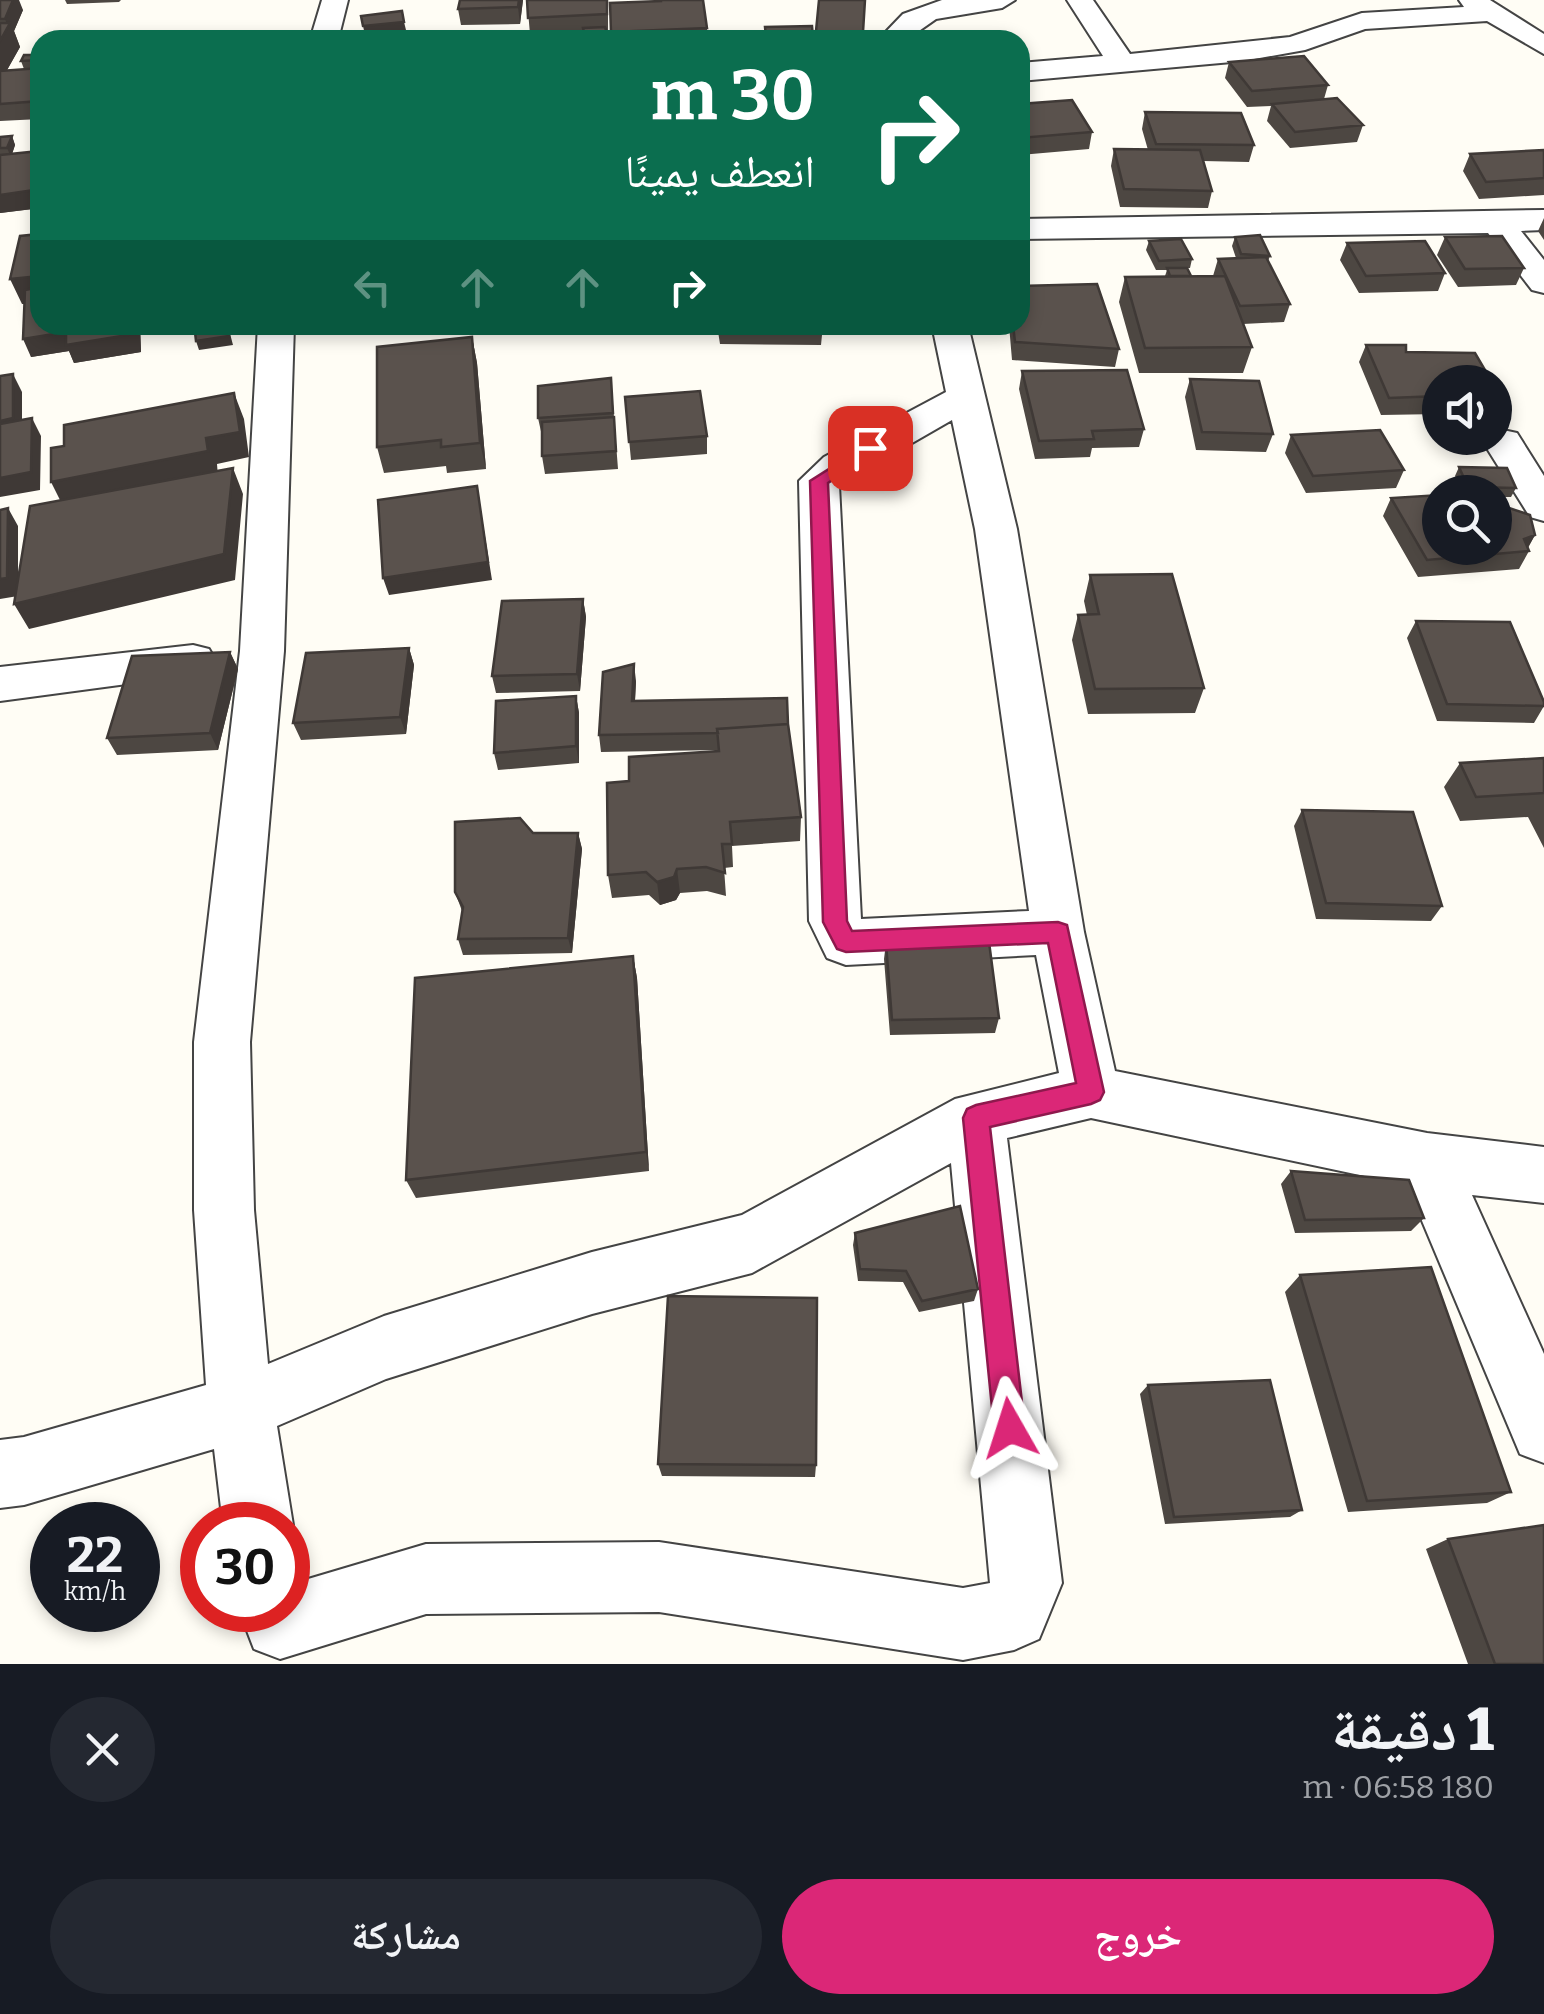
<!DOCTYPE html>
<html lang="ar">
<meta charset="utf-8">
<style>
body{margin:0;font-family:Bitter,"Noto Naskh Arabic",serif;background:#242831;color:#f1f3f6;direction:rtl;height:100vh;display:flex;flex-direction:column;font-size:38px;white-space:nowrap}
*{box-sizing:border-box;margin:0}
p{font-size:32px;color:#9ea1a6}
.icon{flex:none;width:55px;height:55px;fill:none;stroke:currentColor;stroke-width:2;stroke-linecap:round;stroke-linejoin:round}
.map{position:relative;height:1664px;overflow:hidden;direction:ltr}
.drawer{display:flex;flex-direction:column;background:#171b24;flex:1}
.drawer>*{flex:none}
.hud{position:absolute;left:30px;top:30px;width:1000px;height:305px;border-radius:30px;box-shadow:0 5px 15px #0003;direction:rtl;background:#0b6e4f;color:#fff;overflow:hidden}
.fabs{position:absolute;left:1422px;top:365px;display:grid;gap:20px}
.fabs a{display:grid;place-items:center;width:90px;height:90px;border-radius:50%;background:#171b24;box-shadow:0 5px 15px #0003;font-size:50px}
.speed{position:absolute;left:30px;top:1502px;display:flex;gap:20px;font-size:50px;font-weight:700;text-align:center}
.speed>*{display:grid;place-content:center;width:130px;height:130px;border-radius:50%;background:#171b24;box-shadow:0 5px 15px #0003;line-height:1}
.speed small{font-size:25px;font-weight:400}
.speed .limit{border:15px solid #d22;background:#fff;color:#111}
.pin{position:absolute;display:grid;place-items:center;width:85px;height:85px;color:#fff;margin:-42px;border-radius:20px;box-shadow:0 5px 15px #0006}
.me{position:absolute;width:110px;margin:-55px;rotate:354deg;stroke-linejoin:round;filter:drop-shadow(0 0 8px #0008)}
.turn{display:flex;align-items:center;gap:35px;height:210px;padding:0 50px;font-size:45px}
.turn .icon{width:130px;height:130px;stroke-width:2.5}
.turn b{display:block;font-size:70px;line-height:85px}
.lanes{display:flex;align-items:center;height:95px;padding:0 50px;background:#0003;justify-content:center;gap:50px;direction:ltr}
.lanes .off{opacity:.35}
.round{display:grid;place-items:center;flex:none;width:105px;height:105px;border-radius:52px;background:#242831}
.headline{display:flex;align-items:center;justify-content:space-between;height:170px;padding:0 50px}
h1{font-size:60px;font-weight:800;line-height:75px}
.cta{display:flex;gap:20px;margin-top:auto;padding:20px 50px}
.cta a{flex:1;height:115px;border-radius:60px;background:#db2777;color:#fff;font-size:40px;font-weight:800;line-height:115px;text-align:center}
.cta a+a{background:#242831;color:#f1f3f6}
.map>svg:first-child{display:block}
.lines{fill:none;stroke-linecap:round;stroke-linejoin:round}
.minor-casing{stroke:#444;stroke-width:4}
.minor{fill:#fff;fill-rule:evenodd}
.wall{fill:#4d4742}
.shaded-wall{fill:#3f3936}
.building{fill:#5a524d;stroke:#3f3936;stroke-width:2.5}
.route{fill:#db2777;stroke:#8e194d;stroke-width:2.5}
</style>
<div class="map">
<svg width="1544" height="1664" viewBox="0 0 1544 1664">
<rect width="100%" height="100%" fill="#fffdf5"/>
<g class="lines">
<g class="minor-casing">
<path id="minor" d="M322,0h26l-10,40h-28z
M942,0h73l-13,8 -66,11 -30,21h-28l25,-26z
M1067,0h26l37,54 160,-17 72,-24 102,-6 -5,-7h31l54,34v20l-57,-33 -122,8 -60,21 -62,11 -223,20v-18l83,-7z
M1544,210v20l-23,1 23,29v33l-12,-3 -44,-57 -468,6v-20z
M258,325h36l-10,326 -34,391 4,168 14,154 116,-48 208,-64 150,-37 213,-116 104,-26 -23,-118 -190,10 -19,-7 -18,-37 -10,-440 25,-24 122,-65 -14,-67h36l49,204 67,403 31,139 312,62 117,14v56l-72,-8 72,159v109l-24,-9 -113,-269 -316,-67 -84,20 55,445 -23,56 -25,11 -51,10 -304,-48 -233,2 -146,45 -26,-10 -10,-26 5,-13h39v-25l138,-41 233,-2 304,46 27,-5 -39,-420 -199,110 -160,41 -206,65 -109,47 16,99 -5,13v-13h-65l-9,-76 -190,56 -24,3v-68l24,-3 182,-52 -12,-175v-168l46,-391zM952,420l23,109 54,382 -168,8 -22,-434z
M1503,430l14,3 27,43v45l-14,-4 -47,-75z
M193,645l16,4 7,12 -7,12 -209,28v-34z"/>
</g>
<use href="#minor" class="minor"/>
</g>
<path class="wall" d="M0,0l23,10 -9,21 6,16 -13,23 17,-1 -3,-8 19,-6v64l-40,2z
M65,0h56l-2,2 -52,2z
M460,0h63l-3,24 -59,1 -3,-16z
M527,0h81v30h-2l3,10h-24l-2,-9 -53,3z
M819,0h46l-2,40h-47z
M610,3l97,25v12h-95z
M812,26l1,14h-47l-1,-13z
M1229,62l99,23 -4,14 39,26 -6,17 -67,6 -23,-27 4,-15 -24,1 -22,-29z
M1020,104l72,28 -3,17 -69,6z
M1145,112l109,33 -5,17 -46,-1 9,30 -4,17 -88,-1 -9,-41 3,-17 34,1 -6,-21z
M12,136l3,9 -3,9 28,-3v174h100l1,27 -67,11 -5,-12 -38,6 -7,-53h-2l15,-85 -4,-10 -33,4v-76z
M1544,150v45l-65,4 -16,-28 7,-17z
M1544,218v22l-6,-9z
M1235,237l35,19 -2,5 22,43 -6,18 -41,2 9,23 -9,26h-104l-20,-71 6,-25 40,-1 2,-6h-11l-10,-20 3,-9 43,18 -2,9h-3l4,8h22l5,-17 18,-1 -4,-12z
M1445,237l79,31 -8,17 -58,2 -21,-32z
M1347,243l98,30 -7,18 -79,2 -19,-33z
M510,325h68l-67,6z
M624,325h33l1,7 -34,3z
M717,325h106l-2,20 -101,-1z
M1009,325h11l99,24 -4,18 -103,-7z
M472,337l5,26 9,106 -39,4 -1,-7 -62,7 -7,-26z
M1366,345l40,7 34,30v32l-59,1 -22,-53z
M1022,371l122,58 -5,18 -47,1 -2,9 -55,2 -16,-70z
M611,378l7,91 -73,5 -3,-18v-20l-4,-18z
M1190,379l83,55 -7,18 -70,-2 -11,-53z
M625,397l82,39v18l-76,6z
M1291,435l113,35 -8,18 -90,5 -21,-40z
M1459,467l57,21 -5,9h-15l39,38 -7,13 1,3 -10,18 -101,8 -35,-61 8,-18 104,50v-56h-33l-7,-16z
M1090,575l114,113 -9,25 -107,1 -16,-74 6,-25h9l-3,-14z
M583,599l3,18 -6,74 -84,2 -4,-17z
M1416,621l128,85 -10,17 -97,-2 -30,-83z
M409,648l5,17 -8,69 -105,6 -8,-17z
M230,652l8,17 -20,81 -101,5 -10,-17z
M636,681l-1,20 153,23 13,93 -1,24 -68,5 1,21 -9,1 2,28 -19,-5 -27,2 -4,7 -16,5 -11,-10 -37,3 -4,-23 21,-94 89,-30v-1l-117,2 -2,-17z
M576,696l3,17v50l-81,7 -4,-17z
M1544,758v90l-16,-31 -68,4 -16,-34 16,-24z
M1302,810l140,96 -11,15 -115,-2 -22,-93z
M533,833h45l4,16 -10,104 -109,2 -5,-16 4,-28 -7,-19z
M886,943l113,75 -4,15 -105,2 -6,-76z
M633,956l4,22 12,193 -233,27 -10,-18z
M1291,1171l133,47 -13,13 -116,2 -14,-49z
M855,1233l123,56 -4,12 -55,11 -16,-30 -45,-1 -5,-36z
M1300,1275l211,217 -24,11 -139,9 -63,-220z
M1148,1385l154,125 -12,7 -125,7 -25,-130z
M658,1464l158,1 -1,12 -153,-1z
M1448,1539l96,125h-76l-42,-115z"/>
<path class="shaded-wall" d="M13,0h6l4,10 -9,21 6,16 -18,32 -2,-4v-42l8,-6 -3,-8z
M519,0h4l-3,24 -2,-17z
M404,22l2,8 -41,5 -2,-9z
M12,136l3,9 -4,12 -4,-9z
M40,152v56l-40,5v-18z
M40,209v16l-7,-15z
M40,276v26l-18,2 -12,-25z
M134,325h6l1,27 -67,11 -5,-12 -38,6 -8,-18 43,-7z
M228,326l5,19 -34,5 -3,-9z
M472,337l5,26 9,106 -6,-26z
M13,374l9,18v44l-22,4v-19z
M234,393l10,26 5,38 -32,7 1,13 -154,31 -13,-26 155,-44z
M32,418l9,18 -1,54 -40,7v-19z
M233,468l10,26 -8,86 -206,49 -15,-25z
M477,486l15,94 -103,15 -6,-17z
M8,508l10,18v70l-18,3v-20z
M1535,535l-10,17 -1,-13z
M583,599l3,18 -6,74 -3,-17z
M409,648l5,17 -8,69 -6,-17z
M230,652l8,17 -20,81 -8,-17z
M634,664l2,17 -2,37 -2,-17z
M576,696l3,17v50l-3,-17z
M578,833l4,16 -10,104 -4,-15z
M677,869l3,24 -4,7 -16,5 -3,-23z
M633,956l4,22 12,193 -3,-19z"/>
<path class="building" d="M0,0h13l-8,19h-5z
M460,0h59l-1,7 -60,2z
M527,0h80v14l-79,4z
M661,0h42l4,28 -96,4 -1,-29 51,-2z
M819,0h46l-2,32 -47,-1z
M402,11l2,11 -41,4 -2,-10z
M0,23h10l-10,18z
M812,26l1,11h-47l-1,-10z
M605,27l4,12 -23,1 -3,-12z
M24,55h16v5l-19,1z
M1304,56l24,29 -76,6 -23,-29z
M40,68v33l-40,3v-33z
M1337,98l26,27 -68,7 -23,-28z
M1072,100l20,32 -72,6v-34z
M1145,112l96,1 13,32 -98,-1z
M12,136l-5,12h-7v-11z
M1114,149l86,1 12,41 -88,-2z
M1544,150v28l-58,4 -16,-28z
M40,151l-6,39 -34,5v-40z
M35,199h5v10l-7,1z
M37,219h3v15l-5,1z
M40,234v42l-30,3 10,-43z
M1260,235l10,21 -29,-2 -6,-17z
M1502,236l22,32 -59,1 -20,-32z
M1181,239l11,20 -33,2 -10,-20z
M1425,241l20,32 -79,3 -19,-33z
M1266,257l24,47 -50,2 -22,-47z
M1167,268h20l4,8h-21z
M1225,276l27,71 -107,1 -20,-71z
M1097,284l22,65 -104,-7 -2,-17h7v-39z
M40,287v38h94v9l-68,11v-13l-43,7 2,-49z
M719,325h103v2z
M228,326l1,10 -33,5 -1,-9z
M472,337l8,106 -39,4v-7l-64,7v-100z
M1366,345h40v7l69,1 17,29h-52v14l-51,2z
M1127,370l17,59 -52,2 2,8 -55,2 -17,-70z
M13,374v44l-13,3v-45z
M611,378l2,35 -75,5v-32z
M1190,379l69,2 14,53 -71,-2z
M700,391l7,45 -78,6 -4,-45z
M234,393l6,39 -34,6 2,13 -157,31v-34l13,-2v-21z
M614,417l2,34 -74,5v-34z
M32,418l-1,54 -31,6v-54z
M1380,430l24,40 -91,6 -22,-41z
M1459,467l48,1 9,20 -48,-1z
M233,468l-9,86 -210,50 16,-98z
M477,486l11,76 -105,16 -5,-78z
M1440,495v53h55v-53l11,12 24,8 5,20 -11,4 5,12 -102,9 -36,-62z
M8,508l-1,70 -7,1v-69z
M1172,574l32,114 -109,1 -17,-74 21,-1 -9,-39z
M583,599l-6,75 -85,2 10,-75z
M1416,621l94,1 34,80v4l-97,-2z
M409,648l-9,69 -107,6 13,-70z
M230,652l-20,81 -103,5 25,-82z
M634,664l-2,37 155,-3 1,26 -71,5 1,4 -119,2 4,-63z
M576,696v50l-82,7 2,-52z
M788,724l13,93 -71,5 2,22h-10l3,29 -19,-6 -29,2 -3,8 -17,5 -11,-10 -38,3 -1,-92 22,-2v-24l90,-6 -2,-22z
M1544,758v35l-68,4 -16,-34z
M1302,810l111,2 29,94 -116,-3z
M520,818l13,15h45l-10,105 -110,1 5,-32 -8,-15v-70z
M989,942l10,76 -107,2 -6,-77z
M633,956l13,196 -240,28 9,-202z
M1291,1171l118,9 15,38 -119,2z
M960,1206l18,83 -56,12 -16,-30 -46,-2 -5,-36z
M1431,1267l80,225 -144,9 -67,-226z
M668,1296l149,2 -1,167 -158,-1z
M1270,1380l32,130 -128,7 -26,-132z
M1544,1525v139h-49l-47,-125z"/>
<path class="route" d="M870,443l9,5 -3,4 -48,31 19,438 5,10 206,-9 9,3 37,167 -4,8 -9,4 -101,23 35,301 -5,10 -10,5 -11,-5 -5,-10 -31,-310 4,-9 9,-4 100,-22 -28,-140 -202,9 -9,-3 -14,-27 -13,-441z"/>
</svg>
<div class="fabs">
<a><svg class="icon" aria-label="sound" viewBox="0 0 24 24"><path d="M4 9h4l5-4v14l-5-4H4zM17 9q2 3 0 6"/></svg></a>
<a><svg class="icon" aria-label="search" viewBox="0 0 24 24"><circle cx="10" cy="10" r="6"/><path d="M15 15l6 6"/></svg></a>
</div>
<div class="speed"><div>22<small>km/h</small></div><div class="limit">30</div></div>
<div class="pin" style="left:870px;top:448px;background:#d93025"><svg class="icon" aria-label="arrive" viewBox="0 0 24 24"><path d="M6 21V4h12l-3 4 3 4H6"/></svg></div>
<svg class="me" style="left:1010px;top:1428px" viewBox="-20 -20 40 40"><path d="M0-17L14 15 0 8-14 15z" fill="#db2777" stroke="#fff" stroke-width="4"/></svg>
<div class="hud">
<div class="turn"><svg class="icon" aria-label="right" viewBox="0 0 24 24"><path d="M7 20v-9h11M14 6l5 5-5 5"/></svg><div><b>30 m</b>انعطف يمينًا</div></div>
<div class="lanes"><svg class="icon off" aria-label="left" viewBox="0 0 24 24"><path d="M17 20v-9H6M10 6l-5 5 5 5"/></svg><svg class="icon off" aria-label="ahead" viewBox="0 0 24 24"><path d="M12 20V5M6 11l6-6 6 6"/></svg><svg class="icon off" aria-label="ahead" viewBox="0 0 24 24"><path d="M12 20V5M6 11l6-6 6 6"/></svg><svg class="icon" aria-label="right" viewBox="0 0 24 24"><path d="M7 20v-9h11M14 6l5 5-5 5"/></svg></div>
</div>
</div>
<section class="drawer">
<div class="headline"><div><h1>1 دقيقة</h1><p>180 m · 06:58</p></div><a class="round"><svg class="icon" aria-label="close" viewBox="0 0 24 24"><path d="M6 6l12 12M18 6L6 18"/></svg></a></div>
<div class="cta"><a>خروج</a><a>مشاركة</a></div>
</section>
